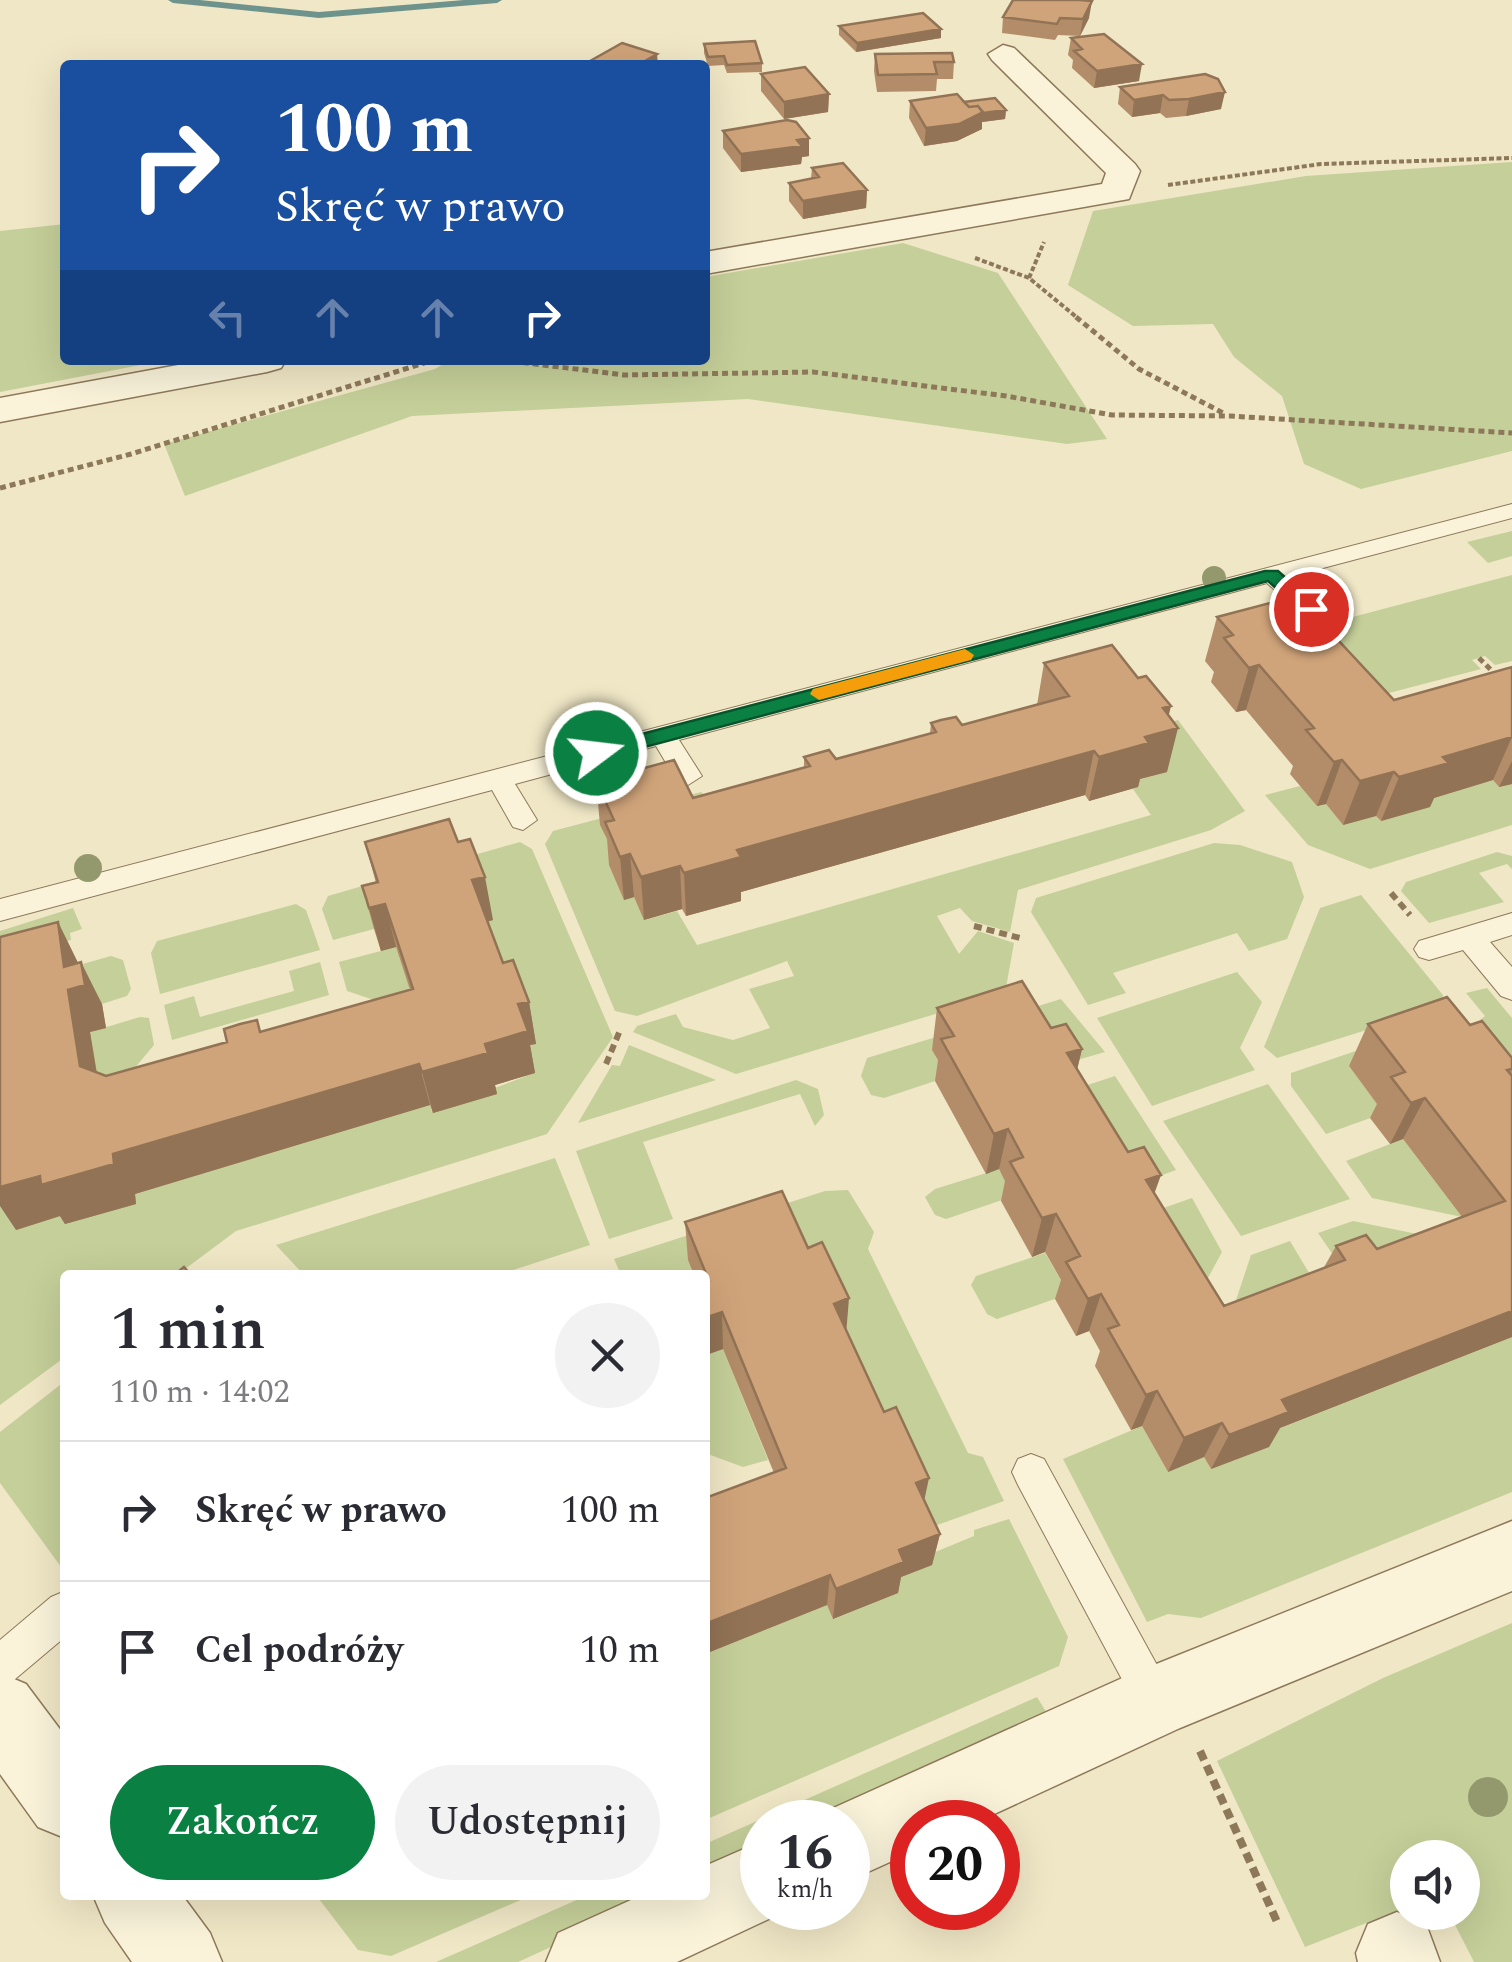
<!DOCTYPE html>
<html lang="pl">
<meta charset="utf-8">
<style>
body{margin:0;font-family:Spectral,serif;background:#f2f2f3;color:#2b2b33;height:100vh;display:flex;flex-direction:column;font-size:38px;white-space:nowrap}
*{box-sizing:border-box;margin:0}
p{font-size:32px;color:#7c7c81}
.icon{flex:none;width:55px;height:55px;fill:none;stroke:currentColor;stroke-width:2;stroke-linecap:round;stroke-linejoin:round}
.map{position:relative;flex:1;overflow:hidden}
.drawer{position:absolute;left:60px;top:1270px;width:650px;height:630px;display:flex;flex-direction:column;background:#fff;border-radius:10px;box-shadow:0 10px 40px #0002}
.drawer>*{flex:none}
.top-card{position:absolute;left:60px;top:60px;width:650px;height:305px;border-radius:10px;box-shadow:0 10px 40px #0002;background:#1a4fa0;color:#fff;overflow:hidden}
.controls{position:absolute;left:1390px;top:1840px;display:grid;gap:20px}
.controls a{display:grid;place-items:center;width:90px;height:90px;border-radius:50%;background:#fff;box-shadow:0 10px 40px #0002;font-size:50px}
.speed{position:absolute;left:740px;top:1800px;display:flex;gap:20px;font-size:50px;font-weight:700;text-align:center}
.speed>*{display:grid;place-content:center;width:130px;height:130px;border-radius:50%;background:#fff;box-shadow:0 10px 40px #0002;line-height:1}
.speed small{font-size:25px;font-weight:400}
.speed .limit{border:15px solid #d22;background:#fff;color:#111}
.pin{position:absolute;display:grid;place-items:center;width:85px;height:85px;color:#fff;margin:-42px;border:5px solid #fff;border-radius:50%;box-shadow:0 2px 10px #0007}
.me{position:absolute;width:110px;margin:-55px;rotate:75deg;stroke-linejoin:round;filter:drop-shadow(0 0 8px #0008)}
.turn{display:flex;align-items:center;gap:35px;height:210px;padding:0 50px;font-size:45px}
.turn .icon{width:130px;height:130px;stroke-width:2.5}
.turn b{display:block;font-size:70px;line-height:85px}
.lanes{display:flex;align-items:center;height:95px;padding:0 50px;background:#0003;justify-content:center;gap:50px;direction:ltr}
.lanes .off{opacity:.35}
.round{display:grid;place-items:center;flex:none;width:105px;height:105px;border-radius:52px;background:#f2f2f3}
.summary{display:flex;align-items:center;justify-content:space-between;height:170px;padding:0 50px}
h1{font-size:60px;font-weight:600;line-height:75px}
.primary-button{display:flex;gap:20px;margin-top:auto;padding:20px 50px}
.primary-button a{flex:1;height:115px;border-radius:60px;background:#0b8043;color:#fff;font-size:40px;font-weight:600;line-height:115px;text-align:center}
.primary-button a+a{background:#f2f2f3;color:#2b2b33}
ul{padding:0;list-style:none}
li{display:flex;align-items:center;gap:30px;height:140px;padding:0 50px;border-top:2px solid #e1e1e2}
li div{flex:1}
li b{display:block;font-size:38px}
li em{font-style:normal}
.map>svg:first-child{display:block}
.green{fill:#c5cf99}
.lines{fill:none;stroke-linecap:round;stroke-linejoin:round}
.stream{fill:#6d938c;fill-rule:evenodd}
.lane-casing{stroke:#8d795a;stroke-width:2}
.street-casing{stroke:#8d795a;stroke-width:3}
.path-far3{stroke:#8d795a;stroke-width:4;stroke-dasharray:5 2.5;stroke-linecap:butt}
.path-far2{stroke:#8d795a;stroke-width:5;stroke-dasharray:6 4;stroke-linecap:butt}
.path-far1{stroke:#8d795a;stroke-width:6;stroke-dasharray:8 5;stroke-linecap:butt}
.path{stroke:#8d795a;stroke-width:8;stroke-dasharray:10 6;stroke-linecap:butt}
.lane{fill:#faf3da;fill-rule:evenodd}
.street{fill:#faf3da;fill-rule:evenodd}
.tree{fill:#94996d}
.wall{fill:#b38d69}
.shaded-wall{fill:#927355}
.building{fill:#d0a47a;stroke:#927355;stroke-width:2.5}
.route{fill:#0b8043;stroke:#07532c;stroke-width:2.5}
.slow{fill:#f59e0b}
</style>
<div class="map">
<svg width="1512" height="1962" viewBox="0 0 1512 1962">
<rect width="100%" height="100%" fill="#f0e7c6"/>
<path class="green" d="M1512,162v289l-151,38 -57,-25 -22,-68 -48,-39 -21,-33 -80,2 -65,-41 25,-74 213,-35z
M65,224v136h102l-167,32v-161z
M903,243l95,30 109,166 -40,5 -319,-45 -336,17 -227,80 -21,-52 271,-75 15,-9h255v-83z
M1512,531v25l-24,7 -21,-21z
M1512,575v86l-17,4 -10,-9 -13,4 9,9 -96,25 -62,-61 3,-9z
M1178,720l67,91 -34,19 -193,60 -8,42 -38,-11 -12,-13 -23,8 22,38 19,-23 36,12 -9,50 -269,81 -103,-42 4,-6 39,-12 7,13 50,13 37,-12 -21,-39 45,-13 -7,-15 -150,55 -22,-5 -70,-167 8,-13 148,-39 9,8 -76,97 11,23 32,-9 20,34 454,-130 -18,-26 5,-2 -4,-6 32,-9 -22,-42z
M1493,780l6,7 13,-3v41l-142,44 -62,-24 -43,-50 35,-9 26,18 17,21 33,-9 5,5 47,-14 -4,-6z
M520,842l12,7 81,188 -66,97 -311,97 -59,44h-112v82l-65,48v-210l64,20 71,-11v-10l295,-89 2,7 102,-39 -8,-27 9,-2 -54,-121 12,-4 -36,-59z
M1214,843l26,2 52,17 12,35 -17,42 -38,12 -12,-18 -124,40 13,20 -38,12 -57,-93 5,-14z
M1497,852l15,4v13l-5,-5 -28,9 25,29 -75,21 -28,-32 5,-9z
M373,883l16,42 -56,15 -11,-31 6,-13z
M1361,895l82,100 -3,12 -163,51 -13,-11 56,-139z
M296,904l10,6 14,40 -160,44 -9,-41 6,-12z
M73,908l9,21 -12,4 1,7 -71,19v-28z
M396,947l18,54 -22,5 -45,-15 -8,-29z
M111,956l12,4 8,29 -4,7 -41,13 -7,-44z
M320,962l9,33 -157,45 -8,-35 30,-9 6,21 94,-26 -5,-20z
M1237,972l25,30 -22,46 15,22 -103,36 -55,-88z
M1487,988l25,30v42l-32,-40 5,-4 -19,-23z
M1061,999l44,53 -63,18 -95,7 -63,21 -13,-3 -10,-19 6,-18z
M140,1017l9,1 5,27 -52,62 -12,-75z
M1447,1020l-98,46 35,47 -58,21 -35,-48v-13z
M629,1045l87,35 -138,43 34,-58 8,1z
M1115,1076l61,94 -60,22 -59,-97z
M796,1080l22,9 6,26 -9,11 -15,-32 -157,48 30,77 -64,20 -33,-88z
M1268,1084l82,115 -109,37 -78,-115z
M1403,1139l59,78 -90,-19 -26,-37z
M555,1158l35,87 -92,30h-194l-28,-30z
M999,1169l15,27 -68,23 -11,-4 -10,-18 10,-8z
M848,1190l26,42 -6,17 100,204 15,4 21,44 -75,27 -148,-298 -87,45h-73l-7,-16 211,-68z
M1192,1198l30,54 -33,61 -57,-94z
M1353,1221l99,20 -97,46 -37,-54z
M1290,1241l34,57 -100,38 27,-81z
M1045,1253l24,41 -72,25 -10,-5 -16,-29 5,-9z
M1512,1337v155l-311,126 -33,-4 -21,8 -84,-163 79,-33 26,46 36,-15 7,12 58,-22 -6,-12z
M723,1349l45,111 -25,7 -38,-14v-98z
M65,1381v190h-1l-64,-88v-51z
M1009,1519l59,118 -9,29 -354,154v-166l122,-49 7,14 64,-26 -5,-13 35,-25 46,-19v-6z
M1512,1623v339h-38l-25,-49 13,-1v-54h-54l-1,49 -102,40 -88,-186 166,-83z
M1037,1697l14,23 -227,102h-62v29l-57,26v-33z
M316,1895h216l-141,61 -33,-6z
M588,1895h77l-147,67h-82z"/>
<g class="lines">
<path class="stream" d="M168,0h32l119,12 145,-12h38l-5,3 -178,15 -146,-15z"/>
<g class="lane-casing">
<path id="lane" d="M1512,504v14l-223,59 31,26 3,6 -3,6h-18l-35,-32 -588,157 23,36 -14,9 -10,-2 -22,-37 -141,38 22,36 -14,10 -10,-3 -21,-37 -492,131v-22z
M1512,913v22l-22,7 22,25v33l-11,-4 -38,-46 -34,10 -10,-3 -5,-8 5,-8z
M1031,1454l13,5 125,228 6,14 -6,14 -14,6 -14,-6 -123,-230 -6,-13 6,-13z
M65,1591v46l-51,43 -14,6v-46l51,-43z"/>
</g>
<g class="street-casing">
<path id="street" d="M1003,45l11,3 121,116 5,7 -11,28 -424,75v-22l397,-68 4,-11 -114,-113 -4,-6z
M205,360h81l-5,8 -14,4 -267,50v-24z
M1512,1521v70l-332,137 -203,94h-65v30l-64,29v-59h-31l3,-8 309,-139z
M0,1673l26,11 39,52v102l-27,-11 -38,-53z
M762,1841v67l28,1 -113,53h-131l12,-29 84,-38h63v-29z
M93,1895h89l28,38 12,29h-90l-27,-39z
M1397,1912l29,12 14,38h-82l-2,-9 12,-29z"/>
</g>
<path class="path-far3" d="M1168,185l153,-21 191,-6
M975,258l54,20 51,42
M1029,278l15,-36"/>
<path class="path-far2" d="M1076,317l63,52 86,45
M503,360l121,15 189,-3 193,24 106,19 118,1 282,17
M0,488l131,-34 303,-94
M1479,658l12,12"/>
<path class="path-far1" d="M1391,893l19,22
M974,926l46,12
M606,1064l15,-36"/>
<path class="path" d="M1200,1751l78,173"/>
<use href="#lane" class="lane"/>
<use href="#street" class="street"/>
</g>
<g class="tree">
<circle cx="1214" cy="578" r="12"/>
<circle cx="88" cy="868" r="14"/>
<circle cx="1488" cy="1797" r="20"/>
</g>
<path class="wall" d="M1003,17l86,1 -9,18 -22,-1 -3,5 -53,-7z
M839,26l102,12 -85,14 -17,-17z
M1071,38l68,43 -45,7 -22,-20 1,-8 -5,-5z
M704,44l58,19v9l-35,1 -3,-8 -16,1 -4,-13z
M875,54l79,8 -1,17h-16l-1,12 -59,1 -3,-21z
M761,74l68,20 -1,18 -44,7 -23,-28z
M1205,74l16,35 -35,7 -20,2 -6,-5 -28,4 -14,-13 2,-17z
M910,101l54,1 42,8 -1,9 -23,3v7l-25,12 -33,5 -15,-28z
M723,131l86,7v18l-7,1 -1,7 -60,8 -18,-24z
M812,168l55,22 -1,18 -63,11 -14,-18v-18l22,-4z
M1217,617l177,83 118,-33v117l-13,3 -6,-7 -59,18 -4,9 -49,14 -5,-5 -33,9 -17,-21 -9,2 -27,-32 3,-8 -47,-56 -10,2 -25,-30 3,-10 -9,-11z
M1044,663l125,52 -2,57 -27,7 -2,8 -49,14 -4,-6 -344,97v9l-55,15 -4,-7 -38,11 -10,-23 -10,3 -15,-35 -2,-26 -7,-14 -4,-44 97,17 111,-30v-11l32,2 94,-25 1,-11 31,2 75,-20z
M365,842h93l35,78 -6,2 16,41 26,39 7,42 -6,1 5,28 -40,12 2,9 -64,19 -3,-8 -295,89 1,10 -71,20 -5,-8 -44,14 42,-308 20,41 24,41 4,24 -16,4 7,41 9,3 304,-86 -14,-43 -15,4 -7,-22 -12,-43 14,-3z
M937,1008l114,20 31,21 -5,21 147,236 99,-37 13,-23 41,3 85,-32 -59,-78 -13,5 -20,-26 7,-14 -28,-38 19,-42 102,1 42,33v279l-232,91 -11,19 -58,22 -7,-12 -36,15 -26,-46 -11,4 -36,-64 5,-15 -11,-20 -13,5 -21,-37 6,-19 -16,-28 -13,5 -31,-56 4,-20 -6,-12 -13,5 -51,-93 3,-21 -6,-10z
M685,1222l161,107 94,205 -8,31 -31,12 -3,16 -65,26 -6,-14 -122,49v-156l69,-25 -51,-124 -17,6 -1,-2v-78h-11l-6,-15z"/>
<path class="shaded-wall" d="M1092,1l-3,17 -9,18 3,-17z
M941,29v9l-85,14 1,-9z
M657,54l1,11h-20z
M1142,64l-3,17 -45,7 3,-17z
M1225,92l-4,17 -35,7 3,-17z
M829,94l-1,18 -44,7v-17z
M1163,95l-3,18 -28,4 2,-17z
M1006,110l-1,9 -23,3v7l-25,12 -33,5 2,-18 57,-16z
M809,138v18l-7,1 -1,7 -60,8v-18z
M867,190l-1,18 -63,11v-18z
M1259,665l-13,45 -10,2 13,-44z
M1171,706l-6,25 13,-3 -11,44 -27,7 -2,8 -49,14 10,-44 46,-20 18,-29z
M1512,737l-19,43 -59,18 -4,9 -49,14 18,-44 44,-20z
M1094,751l-9,44 -344,97v9l-55,15 -2,-43 53,-23z
M1342,760l-16,44 -9,2 17,-44z
M1512,761v23l-13,3z
M1394,772l-18,44 -33,9 17,-44z
M630,854l4,43 -10,3 -4,-43z
M680,866l2,43 -38,11 -3,-43z
M485,877l8,43 -12,3 -9,-43z
M385,904l11,43 -15,4 -12,-43z
M58,922l21,43 2,-3 21,42 4,24 -16,4 12,75 -22,-41z
M529,1002l7,42 -6,1 5,28 -40,12 2,9 -64,19 -11,-41 96,-68z
M1082,1049l-10,41 -5,-37z
M419,1064l11,41 -295,89 1,10 -71,20 -5,-8 -44,14 -16,-24v-26l40,-4z
M1425,1098l-22,41 -13,5 21,-41z
M1008,1129l-9,40 -13,5 8,-40z
M1161,1175l-14,39 -1,-34z
M1056,1214l-11,38 -13,5 10,-39z
M1101,1294l-12,37 -13,5 12,-37z
M849,1298l-3,37 -12,-31z
M1512,1311v26l-232,91 -11,19 -58,22 18,-34 53,-35z
M722,1312l1,37 -17,6 -1,-37z
M1157,1391l-15,35 -11,4 15,-35z
M1222,1423l-18,34 -36,15 16,-34z
M929,1478l-7,33 -6,-28z
M940,1534l-8,31 -31,12 -3,16 -65,26 3,-30 63,-39z
M830,1575l-3,30 -122,49v-30z"/>
<path class="building" d="M1013,0h67l12,1 -9,18 -23,-1 -3,6 -54,-7z
M923,13l18,16 -84,14 -18,-17z
M1104,34l38,30 -45,7 -23,-20 8,-2 -11,-11z
M755,41l7,22 -35,2 -3,-9 -16,1 -4,-13z
M622,43l35,11 -19,11h-55z
M952,53l2,9h-20l3,12 -59,1 -3,-21z
M805,67l24,27 -45,8 -23,-28z
M1205,74l13,5 7,13 -36,7 -20,1 -6,-5 -29,5 -14,-13z
M957,94l12,13 9,-1 5,6 -24,12 -33,4 -16,-27z
M995,98l11,12 -23,3 -5,-7 -9,1 -5,-5z
M787,120l9,2 13,16 -12,2 5,6 -61,8 -18,-23z
M843,163l24,27 -64,11 -14,-18 30,-6 -7,-9z
M1297,596l97,104 118,-33v70l-69,20 6,6 -50,14 -5,-5 -34,9 -18,-21 -8,2 -28,-32 8,-2 -55,-63 -10,3 -25,-30 9,-3 -16,-18z
M1112,645l26,33 8,-2 25,30 -8,2 15,20 -33,9 4,6 -50,14 -5,-6 -357,99 4,7 -57,16 -4,-7 -39,11 -11,-23 -10,3 -15,-35 9,-2 -18,-39 78,-21 19,38 117,-32 -6,-9 25,-7 7,9 100,-27 -5,-9 10,-3 15,-3 6,8 107,-29 -25,-33z
M449,819l9,23 12,-3 15,38 -13,3 31,83 10,-3 16,42 -11,2 10,27 -43,13 3,9 -66,19 -3,-8 -306,90 1,10 -73,21 -1,-9 -40,11v-250l58,-15 6,45 17,-5 4,23 -17,5 12,76 26,10 121,-34 -3,-13 16,-5 17,-4 3,12 153,-43 -28,-85 -16,4 -3,-10 -4,-12 16,-4 -13,-40z
M1022,981l29,47 15,-4 16,25 -15,4 61,99 16,-5 17,28 -15,5 78,126 121,-46 -9,-14 30,-11 11,14 128,-48 -80,-103 -14,5 -20,-26 14,-5 -37,-48 79,-27 23,28 12,-4 30,37v11l-5,1 5,6v235l-230,89 7,12 -60,23 -7,-12 -38,15 -27,-47 -11,4 -38,-66 11,-4 -18,-31 -13,5 -22,-37 14,-6 -24,-42 -14,4 -32,-56 13,-5 -15,-28 -14,5 -53,-95 13,-3 -17,-28z
M782,1191l26,57 14,-6 27,56 -15,6 50,108 12,-5 33,71 -13,5 24,51 -41,16 5,12 -68,27 -6,-14 -125,49v-126l81,-30 -64,-156 -17,6v-36l4,-1 -24,-59z
M184,1267l7,8h-17z"/>
<path class="route" d="M1265,571h13l39,34v8h-13l-36,-32 -672,179 -10,-7 10,-7z"/>
<path class="slow" d="M965,649l9,6 -3,5 -152,40 -9,-6 3,-5z"/>
</svg>
<div class="controls">
<a><svg class="icon" aria-label="sound" viewBox="0 0 24 24"><path d="M4 9h4l5-4v14l-5-4H4zM17 9q2 3 0 6"/></svg></a>
</div>
<div class="speed"><div>16<small>km/h</small></div><div class="limit">20</div></div>
<div class="pin" style="left:1311px;top:609px;background:#d93025"><svg class="icon" aria-label="arrive" viewBox="0 0 24 24"><path d="M6 21V4h12l-3 4 3 4H6"/></svg></div>
<svg class="me" style="left:596px;top:753px" viewBox="-20 -20 40 40"><circle r="17" fill="#0b8043" stroke="#fff" stroke-width="3"/><path d="M0-11L8 9 0 5-8 9z" fill="#fff"/></svg>
<div class="top-card">
<div class="turn"><svg class="icon" aria-label="right" viewBox="0 0 24 24"><path d="M7 20v-9h11M14 6l5 5-5 5"/></svg><div><b>100 m</b>Skręć w prawo</div></div>
<div class="lanes"><svg class="icon off" aria-label="left" viewBox="0 0 24 24"><path d="M17 20v-9H6M10 6l-5 5 5 5"/></svg><svg class="icon off" aria-label="ahead" viewBox="0 0 24 24"><path d="M12 20V5M6 11l6-6 6 6"/></svg><svg class="icon off" aria-label="ahead" viewBox="0 0 24 24"><path d="M12 20V5M6 11l6-6 6 6"/></svg><svg class="icon" aria-label="right" viewBox="0 0 24 24"><path d="M7 20v-9h11M14 6l5 5-5 5"/></svg></div>
</div>
<section class="drawer">
<div class="summary"><div><h1>1 min</h1><p>110 m · 14:02</p></div><a class="round"><svg class="icon" aria-label="close" viewBox="0 0 24 24"><path d="M6 6l12 12M18 6L6 18"/></svg></a></div>
<ul>
<li><svg class="icon" aria-label="right" viewBox="0 0 24 24"><path d="M7 20v-9h11M14 6l5 5-5 5"/></svg><div><b>Skręć w prawo</b></div><em>100 m</em></li>
<li><svg class="icon" aria-label="arrive" viewBox="0 0 24 24"><path d="M6 21V4h12l-3 4 3 4H6"/></svg><div><b>Cel podróży</b></div><em>10 m</em></li>
</ul>
<div class="primary-button"><a>Zakończ</a><a>Udostępnij</a></div>
</section>
</div>
